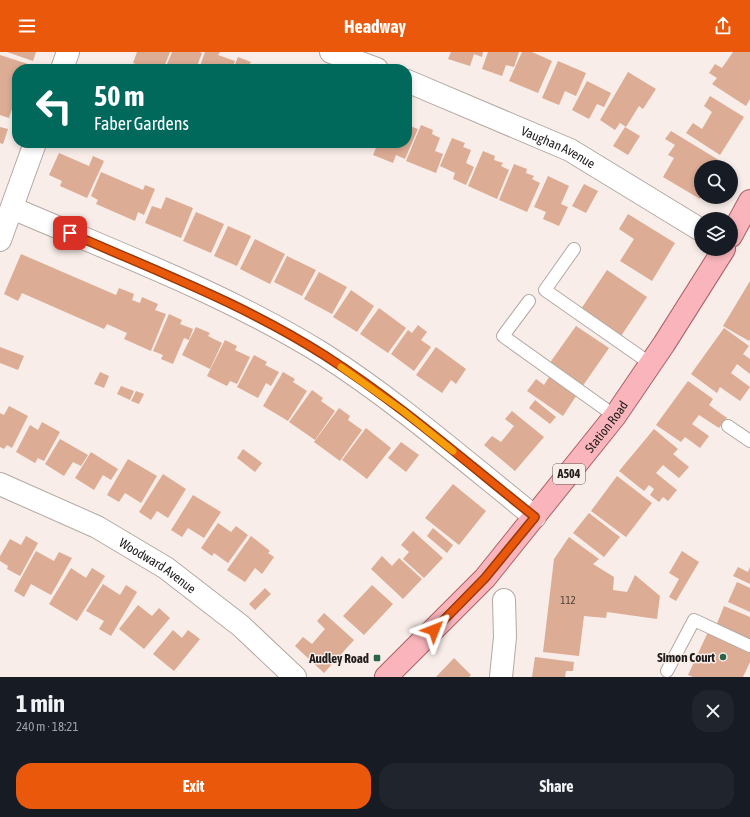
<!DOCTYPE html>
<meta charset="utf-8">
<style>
body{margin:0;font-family:"Asap Condensed",sans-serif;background:#20242c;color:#f1f3f6;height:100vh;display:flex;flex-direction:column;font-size:15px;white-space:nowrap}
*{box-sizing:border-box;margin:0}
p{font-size:13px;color:#9ea1a6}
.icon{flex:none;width:22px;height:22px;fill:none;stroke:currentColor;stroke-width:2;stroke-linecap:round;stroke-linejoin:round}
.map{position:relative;height:625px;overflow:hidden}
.panel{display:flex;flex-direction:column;background:#171b24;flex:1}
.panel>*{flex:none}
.top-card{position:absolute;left:12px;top:12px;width:400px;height:84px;border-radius:16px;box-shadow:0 2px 6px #0003;background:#00695c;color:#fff;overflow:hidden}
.fabs{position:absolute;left:694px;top:108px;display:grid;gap:8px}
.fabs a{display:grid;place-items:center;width:44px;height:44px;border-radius:50%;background:#171b24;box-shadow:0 2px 6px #0003;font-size:20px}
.pin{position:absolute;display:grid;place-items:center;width:34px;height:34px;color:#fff;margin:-17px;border-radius:8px;box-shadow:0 2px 6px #0006}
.me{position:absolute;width:44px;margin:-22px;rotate:45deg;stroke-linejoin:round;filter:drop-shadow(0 0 3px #0008)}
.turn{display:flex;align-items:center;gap:14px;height:84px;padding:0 16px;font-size:18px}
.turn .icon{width:52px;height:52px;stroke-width:2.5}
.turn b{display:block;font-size:28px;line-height:34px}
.round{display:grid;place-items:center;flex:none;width:42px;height:42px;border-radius:16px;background:#20242c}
.headline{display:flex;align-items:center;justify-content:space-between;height:68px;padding:0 16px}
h1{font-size:24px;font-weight:700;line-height:30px}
.primary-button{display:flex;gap:8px;margin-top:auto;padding:8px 16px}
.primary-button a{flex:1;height:46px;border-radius:16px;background:#ea580c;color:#fff;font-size:16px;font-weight:700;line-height:46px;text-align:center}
.primary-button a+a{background:#20242c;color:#f1f3f6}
header{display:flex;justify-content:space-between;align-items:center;height:52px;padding:0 16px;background:#ea580c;color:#fff;font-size:18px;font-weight:700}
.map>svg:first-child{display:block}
.building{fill:#dcac94}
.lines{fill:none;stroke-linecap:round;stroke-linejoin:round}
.lane-casing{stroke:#b3a9a4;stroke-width:14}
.street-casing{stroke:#b3a9a4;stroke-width:24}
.primary-casing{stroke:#aa6065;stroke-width:24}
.lane{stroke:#fff;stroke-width:12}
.street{stroke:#fff;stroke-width:22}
.primary{stroke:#f9b5bb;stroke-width:22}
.route-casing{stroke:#983908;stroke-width:10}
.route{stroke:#ea580c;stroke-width:7}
.slow{stroke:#f59e0b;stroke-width:7}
.poi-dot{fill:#2b634b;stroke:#f8ede8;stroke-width:1.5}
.labels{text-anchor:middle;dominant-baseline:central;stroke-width:3;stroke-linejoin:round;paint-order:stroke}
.number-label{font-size:11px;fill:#4f4039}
.shield{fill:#f8ede8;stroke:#615b58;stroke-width:1}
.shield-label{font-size:12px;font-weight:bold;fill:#201c1b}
.street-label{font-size:13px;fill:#201c1b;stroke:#f8ede8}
.poi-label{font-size:13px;font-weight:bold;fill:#201c1b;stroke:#f8ede8;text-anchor:end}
</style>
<header><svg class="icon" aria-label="menu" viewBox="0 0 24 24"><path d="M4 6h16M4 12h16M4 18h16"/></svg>Headway<svg class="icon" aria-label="share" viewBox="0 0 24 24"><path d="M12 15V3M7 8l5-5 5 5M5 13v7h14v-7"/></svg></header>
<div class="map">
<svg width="750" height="625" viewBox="0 0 750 625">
<rect width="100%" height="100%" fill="#f8ede8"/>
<path class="building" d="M7,0h29l-3,9z
M137,0h33l-6,15h-3l-1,2h-11l-16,-6z
M172,0h27l3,1 -6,16h-31z
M205,0h15l-2,3 17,6 -3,8h-33z
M451,0h32l-1,5 -8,-3 -4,12 -22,-7z
M488,0h31l-5,15 -8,-2 -4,11 -20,-7z
M522,0h10l20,9 -14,32 -29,-12z
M733,0h17v47l-4,7 -34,-22 5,-6 -8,-5 6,-9 7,4z
M0,3l28,9 -2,5h-9v25l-8,24 -9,-3z
M238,5l13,5 -2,3 10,4h-26z
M558,9l28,12 -10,23 -11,-5 -6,14 -17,-7z
M628,20l28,17 -13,20 -4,-3 -13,21 -6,-4 -5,7 -15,-10z
M587,29l24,12 -7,14 -7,-3 -8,15 -17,-9z
M710,44l34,21 -24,38 -34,-22 7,-10 9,6 10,-17 -8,-6z
M407,73l11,4 -13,30 -9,-4 -3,8 -20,-8 5,-12h29z
M421,73l12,5 -1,4 8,4 -5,13 8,3 -7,19 -30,-12z
M0,75l8,2 -5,15 -3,-1z
M625,75l15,9 -12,19 -15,-9z
M671,79l51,31 -3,5h-18l-1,32 -37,-22 11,-19 -6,-3 7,-10 -10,-6z
M452,86l13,5 -2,4 8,3 -5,13 8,4 -8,18 -13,-6 2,-6 -15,-7z
M483,99l12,5 -1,4 9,3 -2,3 8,4 -12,29 -29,-13z
M59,101l30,13 4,-10 11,5 -17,37 -27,-12 2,-5 -13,-6z
M514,112l13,5 -1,4 8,3 -2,3 8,4 -13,29 -28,-12z
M101,120l42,18 2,-5 10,4 -11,26 -6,-3 -3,9 -39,-17 2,-4 -7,-4z
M548,124l21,10 -8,18 7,3 -9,19 -16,-7 3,-7 -12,-5z
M584,132l14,7 -12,22 -14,-7z
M166,145l27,11 -12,30 -36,-15 7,-17 9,3z
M196,160l28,12 -13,29 -28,-12z
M628,162l47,29 -23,38 -32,-20 14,-22 -15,-10z
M228,174l23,10 -14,30 -23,-10z
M255,187l30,15 -15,30 -30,-15z
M21,202l95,41 3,-7 15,6 -2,6 8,3 2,-6 16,7 -3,6 11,4 -15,37 -27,-12 3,-6 -20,-9 -3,5 -82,-36 -4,8 -14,-7z
M287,204l29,14 -14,26 -28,-14z
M607,218l40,27 -26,39 -40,-27z
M319,220l28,15 -15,27 -28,-15z
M750,229v58l-1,2 -26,-15z
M351,238l23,16 -17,26 -24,-15z
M379,256l27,20 -18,25 -28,-19z
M169,262l13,6 -2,4 13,5 -4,11 -5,-2 -11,26 -12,-5 2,-4 -10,-4z
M418,273l9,7 -6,8 10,7 -17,24 -23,-17 17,-24 4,3z
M576,274l33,22 -27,39 -33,-23z
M196,275l14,6 -2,3 14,7 -12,26 -28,-14z
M724,276l25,18 -6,8 7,5v15l-13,-10 -6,9 19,14 -10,14 -20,-14 -3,6 -26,-19z
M225,288l12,6 -2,4 15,7 -13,27 -7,-3 -3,5 -20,-10z
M0,295l24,9 -6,14 -18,-7z
M436,295l30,22 -10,15 -5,-4 -9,13 -26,-18z
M254,303l13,7 -2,3 14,7 -8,14 -5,-3 -8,15 -21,-11z
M100,320l9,4 -5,12 -10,-4z
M283,320l12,7 -2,3 14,9 -19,30 -25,-15z
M549,325l27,19 -13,20 -36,-25 9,-12 8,6z
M688,329l25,18 -4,6 18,13 -8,10 -20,-13 -7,9 17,12 -9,12 -15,-11 -4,5 -25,-17z
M121,334l13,5 -4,9 -13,-6z
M312,338l11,8 -2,3 14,10 -20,29 -26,-18z
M136,339l8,3 -5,10 -8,-3z
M535,348l21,17 -6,7 -21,-16z
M9,354l19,10 -16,32 -5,-3 -3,4 -4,-2v-34l4,2z
M339,356l11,8 -2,4 14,10 -22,31 -26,-19z
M512,359l32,26 -29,34 -31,-26 8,-9 9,6 13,-16 -9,-7z
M42,370l18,10 -16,29 -6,-3 -3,5 -19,-11 14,-27 8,5z
M366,376l25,20 -24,31 -25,-19z
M654,377l24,20 -5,5 16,13 -10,11 -16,-13 -7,8 21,17 -9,11 -5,-4 -4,5 -9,-7 4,-6 -5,-4 -5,6 -25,-20z
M60,387l28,16 -7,11 -8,-4 -9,14 -19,-12z
M401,390l18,13 -13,17 -18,-14z
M243,397l19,14 -7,9 -18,-14z
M91,400l27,17 -7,11 -8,-5 -9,15 -19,-12z
M128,407l29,17 -16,27 -16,-10 -6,9 -12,-7z
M163,422l23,15 -18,29 -11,-7 -6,9 -12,-8z
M617,424l35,27 -26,34 -35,-26z
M453,432l33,27 -27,34 -34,-27z
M193,443l28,17 -17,26 -16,-10 -6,9 -11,-7z
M589,461l31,24 -16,20 -31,-24z
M218,471l13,9 5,-6 12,9 -20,28 -14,-10 -2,3 -11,-8z
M433,476l20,17 -6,8 -20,-17z
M413,479l30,27 -19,20 -21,-19 6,-7 -8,-7z
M26,484l12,7 -18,33 -13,-7 1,-3 -8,-5v-5l10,-17 11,6z
M251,484l19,15 -2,2 6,4 -12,17 -7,-6 -10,14 -18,-12z
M569,485l30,22 -6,5 21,13 -1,13 14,2 8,-17 25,21 -3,23 -50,-7 -1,6 -22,-2 -5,40 -36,-4 11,-93z
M36,499l18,10 5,-9 13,6 -21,37 -20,-11 -7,13 -10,-6z
M682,499l17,11 -23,39 -7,-4 10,-18 -10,-6z
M382,504l10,10 7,-8 23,21 -19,20 -32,-30z
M738,515l10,5 2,-5v17l-17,-8z
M71,516l15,10 6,-10 13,8 -28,45 -28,-17z
M737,530l13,6v24l-22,-10z
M103,532l17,11 6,-10 11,7 -26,44 -12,-7 5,-8 -18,-10z
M372,533l21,19 -29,31 -21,-19z
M265,536l6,6 -16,16 -6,-6z
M138,553l14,11 7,-8 11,10 -26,31 -25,-20z
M724,554l26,11v23l-34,-14z
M324,561l30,27 -30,33 -29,-27 8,-9 9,7 13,-15 -8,-8z
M173,578l9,8 6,-8 12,9 -26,32 -21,-17z
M708,580l42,19v11l-7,15h-50l-5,-2z
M535,605l39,5 -1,9h-7l-1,6h-33z
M454,606l17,17 -2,2h-33z"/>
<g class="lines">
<g class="lane-casing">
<path id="lane" d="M574,197l-29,41 106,74
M529,249l-26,35 112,80
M728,374l22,15
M667,619l27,-51 56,26"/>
</g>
<g class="street-casing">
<g id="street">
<path d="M331,0l46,17"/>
<path d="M62,17l6,-17"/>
<path id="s1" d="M407,29l163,69 131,80"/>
<path d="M12,156c105,45 214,86 311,146 75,48 143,108 212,163"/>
<path d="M0,188l35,-97"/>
<path id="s2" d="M0,432l97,43 69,41 75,58 54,51"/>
<path d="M501,625l4,-40 -1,-37"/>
</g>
</g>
<g class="primary-casing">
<g id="primary">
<path d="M731,184l19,-35"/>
<path id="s3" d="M386,625l99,-99 130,-162 49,-72 60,-95"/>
</g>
</g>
<use href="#lane" class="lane"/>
<use href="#street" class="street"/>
<use href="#primary" class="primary"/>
</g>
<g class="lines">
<g class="route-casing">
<path id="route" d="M70,181c86,38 174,71 254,122 75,48 142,107 211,162l-50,61 -51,52"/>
</g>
<use href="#route" class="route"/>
<path class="slow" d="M341,315l62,44 50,40"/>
</g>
<g class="poi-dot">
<circle cx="723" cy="605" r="4"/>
<rect x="373" y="602" width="8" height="8" rx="2"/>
</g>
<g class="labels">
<g class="number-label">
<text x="568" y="548">112</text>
</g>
<rect class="shield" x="553" y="412" width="32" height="20" rx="3"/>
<g class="shield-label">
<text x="569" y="422">A504</text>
</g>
<g class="street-label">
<text stroke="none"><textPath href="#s1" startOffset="165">Vaughan Avenue</textPath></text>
<text stroke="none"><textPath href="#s3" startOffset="334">Station Road</textPath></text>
<text stroke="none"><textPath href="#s2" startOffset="178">Woodward Avenue</textPath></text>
</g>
<g class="poi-label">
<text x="715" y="605">Simon Court</text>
<text x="369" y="606">Audley Road</text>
</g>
</g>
</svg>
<div class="fabs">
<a><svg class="icon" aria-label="search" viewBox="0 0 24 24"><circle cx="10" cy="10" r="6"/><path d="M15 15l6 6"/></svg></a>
<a><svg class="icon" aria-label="layers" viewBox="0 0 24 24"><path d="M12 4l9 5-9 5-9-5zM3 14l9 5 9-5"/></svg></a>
</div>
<div class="pin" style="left:70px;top:181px;background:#d93025"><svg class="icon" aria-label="arrive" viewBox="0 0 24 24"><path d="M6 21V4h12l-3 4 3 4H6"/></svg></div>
<svg class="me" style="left:434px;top:578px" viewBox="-20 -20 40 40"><path d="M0-17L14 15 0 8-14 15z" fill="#ea580c" stroke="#fff" stroke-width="4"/></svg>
<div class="top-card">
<div class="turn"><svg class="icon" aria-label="left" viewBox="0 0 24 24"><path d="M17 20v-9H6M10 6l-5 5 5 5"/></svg><div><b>50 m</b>Faber Gardens</div></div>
</div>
</div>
<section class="panel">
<div class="headline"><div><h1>1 min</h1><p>240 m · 18:21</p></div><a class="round"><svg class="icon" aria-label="close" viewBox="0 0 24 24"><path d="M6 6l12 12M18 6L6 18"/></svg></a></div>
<div class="primary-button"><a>Exit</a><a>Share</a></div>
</section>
